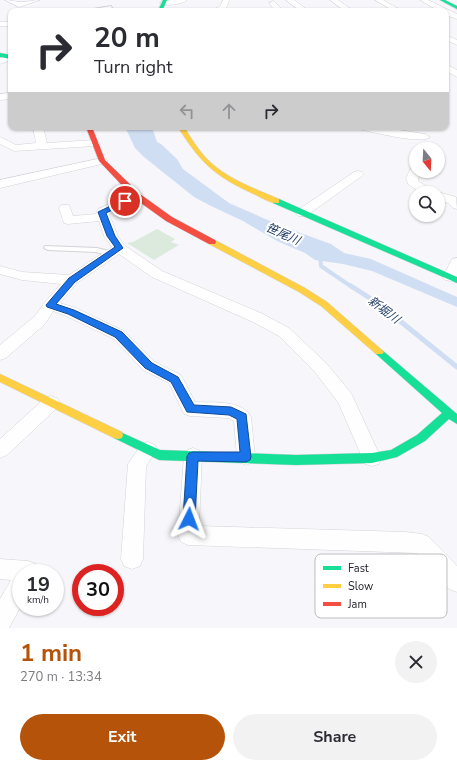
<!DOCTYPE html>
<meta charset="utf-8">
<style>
body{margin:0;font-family:"Nunito Sans","Noto Sans JP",sans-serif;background:#f2f2f3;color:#2b2b33;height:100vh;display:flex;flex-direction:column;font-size:15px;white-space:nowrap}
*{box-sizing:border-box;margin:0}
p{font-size:13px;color:#7c7c81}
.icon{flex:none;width:22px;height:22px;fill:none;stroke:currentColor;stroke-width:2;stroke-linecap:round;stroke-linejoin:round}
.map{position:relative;height:628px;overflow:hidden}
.drawer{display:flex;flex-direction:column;background:#fff;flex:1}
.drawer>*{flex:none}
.banner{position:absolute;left:8px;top:8px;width:441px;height:122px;border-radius:8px;box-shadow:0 1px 3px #0004;background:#fff;color:#2b2b33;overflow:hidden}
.needle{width:26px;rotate:162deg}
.fabs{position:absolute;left:409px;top:142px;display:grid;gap:8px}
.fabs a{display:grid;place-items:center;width:36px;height:36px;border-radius:50%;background:#fff;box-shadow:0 1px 3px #0004;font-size:20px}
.speed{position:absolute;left:12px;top:564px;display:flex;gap:8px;font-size:20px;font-weight:700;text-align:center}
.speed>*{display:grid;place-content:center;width:52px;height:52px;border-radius:50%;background:#fff;box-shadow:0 1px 3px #0004;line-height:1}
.speed small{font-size:10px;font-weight:400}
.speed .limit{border:6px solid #d22;background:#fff;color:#111}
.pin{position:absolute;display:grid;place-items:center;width:34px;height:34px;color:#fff;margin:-17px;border:2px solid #fff;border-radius:50%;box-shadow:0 1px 4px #0007}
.me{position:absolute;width:44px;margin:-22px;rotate:3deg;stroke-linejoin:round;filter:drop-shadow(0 0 3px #0008)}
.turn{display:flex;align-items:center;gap:14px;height:84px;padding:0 20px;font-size:18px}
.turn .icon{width:52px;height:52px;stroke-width:2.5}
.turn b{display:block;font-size:28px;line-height:34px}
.lanes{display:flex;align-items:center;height:38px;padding:0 20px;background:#0003;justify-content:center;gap:20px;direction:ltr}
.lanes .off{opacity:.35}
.round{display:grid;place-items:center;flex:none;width:42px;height:42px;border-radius:21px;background:#f2f2f3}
.head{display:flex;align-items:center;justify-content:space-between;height:68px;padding:0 20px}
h1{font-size:24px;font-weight:700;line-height:30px;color:#b45309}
.cta{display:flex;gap:8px;margin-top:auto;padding:8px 20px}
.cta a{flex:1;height:46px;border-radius:24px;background:#b45309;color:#fff;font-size:16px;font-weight:700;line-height:46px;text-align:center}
.cta a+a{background:#f2f2f3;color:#2b2b33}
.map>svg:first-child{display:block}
.green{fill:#dceade}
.water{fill:#d0def3}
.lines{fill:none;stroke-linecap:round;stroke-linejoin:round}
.stream-far1{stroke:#d0def3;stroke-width:4}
.stream{stroke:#d0def3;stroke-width:5}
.lane-casing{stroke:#d3d3d8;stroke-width:2}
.street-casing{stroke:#d3d3d8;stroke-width:1}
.fast-casing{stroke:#d3d3d8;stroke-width:1}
.slow-casing{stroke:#d3d3d8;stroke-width:1}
.jam-casing{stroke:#d3d3d8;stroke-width:1}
.lane{fill:#fefefe;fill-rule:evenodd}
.street{fill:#fefefe;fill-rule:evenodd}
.fast{fill:#16e098;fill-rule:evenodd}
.slow{fill:#ffcf43;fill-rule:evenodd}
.jam{fill:#f24e42;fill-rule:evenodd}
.route{fill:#1a73e8;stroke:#114b97}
.labels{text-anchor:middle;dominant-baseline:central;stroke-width:4;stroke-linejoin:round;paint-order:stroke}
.water-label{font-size:12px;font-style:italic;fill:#243f66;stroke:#fff}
.key{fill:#fff;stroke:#bdbdbf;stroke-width:1}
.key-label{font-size:11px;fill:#232229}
</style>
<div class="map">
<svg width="457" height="628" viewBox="0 0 457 628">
<rect width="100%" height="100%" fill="#f7f7fb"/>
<path class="green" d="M157,229l18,10 -4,3 8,3 -25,15 -27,-17 6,-1z"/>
<path class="water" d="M125,127h27l5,15 4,2 16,15 6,10 46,34 55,24 47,17 13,9 27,6 86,38v10l-85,-36 -29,-7 -28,-4 -10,-7 -28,-12 -34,-20 -32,-15 -17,-9 -50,-40 -9,-9z"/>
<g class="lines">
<path class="stream-far1" d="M320,256l1,10 31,21"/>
<path class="stream" d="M351,286l28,18 78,63"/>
<g class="lane-casing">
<path id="lane" d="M111,6l1,2 -20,3h-10z
M45,246l52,2 16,4 1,2 -4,2 -14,-4 -48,-2 -4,-2z"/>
</g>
<g class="street-casing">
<path id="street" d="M5,0c5,0 12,2 16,2 6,0 13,-2 19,-2l-21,7z
M170,0h17c-5,4 -21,7 -27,3z
M223,0h6c-1,10 -8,11 -17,11l9,-6z
M286,0h8l15,11h-9z
M330,0h8l16,11h-9z
M375,0h8l20,11h-9z
M420,0h8l29,14v5l-11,-4v-4h-7z
M273,1l2,1 8,9h-8l-6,-8z
M0,22h11v4h-11z
M446,35l11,5v5l-11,-5z
M11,54v6l-11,4v-6z
M446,64l11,6v7l-11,-6z
M11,93v6l-11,1v-6z
M33,127h10l4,16 48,-3 5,3 -5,3 -81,5 -14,-7v-7l16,8 20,-2z
M357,127h22l46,7 5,3c-7,8 -56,-5 -68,-7z
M102,158l4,1 2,2 -2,2 -106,25v-8z
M416,165v6h4l-2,10 19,12 1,-1 18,5 1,12 -4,-1 -5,-5 -10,-3v-7h-17l-13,-9 -2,-6 6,-12z
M358,171l4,1 2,2 -2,2 -56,40h-8l-2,-3 2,-3 56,-38z
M137,192l4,1 2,3 -2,3 -32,15 9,22 6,9 38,26 101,43 26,14 37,35 25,30 30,65 -2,6 -7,2 -7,-2 -27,-62 -24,-31 -35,-35 -26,-14 -101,-45 -33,-23 -42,29 -17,20 16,5 48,23 31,31 26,13 14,27c17,1 47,-3 56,15l4,40 -2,5 -7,3 -7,-3 -2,-5 -3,-36 -6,-3 -38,-2 -6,-2 -15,-31 -26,-13 -29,-31 -48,-23 -13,-5 -8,13 -39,34 -6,2v-15l35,-29 10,-14 16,-18 -39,-4 -22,-6v-8l22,6 47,3 43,-28 -8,-11 -5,-15 -31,3 -4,-1 -5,-15 2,-3h8l4,11 23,-2 2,-5z
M457,258v19l-2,3 -5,1 -5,-1 -2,-3 9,-18z
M51,396l6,2 3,5 -3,5 -50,47 -7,3v-19l45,-41z
M148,442l7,3 2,5 -11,16 -3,93 -3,7 -8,3 -8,-3 -3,-7 7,-95 13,-19z
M193,448l7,3 2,5 -3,70 207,6 16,2 7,3 28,29v26l-8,-3 -32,-36 -229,-8 -7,-3 -3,-7 6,-79 2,-5z
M0,559l28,2 8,3 3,7 -1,2h-17v33l-12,22h-9v-29l11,-19 -11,-1z"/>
</g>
<g class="fast-casing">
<path id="fast" d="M163,0h4l-5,11h-4z
M440,0h5l12,6v3z
M0,53l11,2v4l-11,-2z
M273,199h6l178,78v6l-184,-80z
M379,349l3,1 75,64v10l-8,-5 -24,22 -28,16 -25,6 -76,2 -137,-5 -45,-22 -1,-3 1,-3 4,-1 42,19 136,5 76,-2 19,-3 26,-15 25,-22 -66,-59 -2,-2 2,-2z"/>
</g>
<g class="slow-casing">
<path id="slow" d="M178,127h6c7,11 13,21 22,31 19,20 47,30 73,41v4c-8,1 -17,-5 -23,-8 -40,-18 -55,-31 -78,-68z
M209,240h6l90,48 22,14 55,48 2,2 -2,2h-6l-55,-48 -22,-14 -90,-48 -1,-2z
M0,374l122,58 1,3 -1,3 -4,1 -4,-1 -114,-56z"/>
</g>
<g class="jam-casing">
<path id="jam" d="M86,127h6l13,33 35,34 32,23 43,23 1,2 -1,2h-6l-43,-23 -32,-23 -35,-37z"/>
</g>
<use href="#lane" class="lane"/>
<use href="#street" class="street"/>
<use href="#fast" class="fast"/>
<use href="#slow" class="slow"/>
<use href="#jam" class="jam"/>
</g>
<path class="route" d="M125,199l4,2 -1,2 -22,10 9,23 8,12 -48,34 -19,22 18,6 48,22 30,31 26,14 16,28 37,2 15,7 5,43 -1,3 -4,2 -48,-1 -3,58 -2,4 -4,2 -4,-2 -2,-4 4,-63 2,-3 4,-1h47l-3,-33 -8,-4 -42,-3 -16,-30 -26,-14 -30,-31 -47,-23 -21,-7 -1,-2 23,-27 46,-31 -8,-11 -9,-24z"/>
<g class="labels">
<g class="water-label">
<text transform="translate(283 234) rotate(24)">笹尾川</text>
<text transform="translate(384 310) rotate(37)">新堀川</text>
</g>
</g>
<rect x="315" y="554" width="132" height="64" rx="6" class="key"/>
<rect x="323" y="566" width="18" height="4" fill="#16e098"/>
<rect x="323" y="584" width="18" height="4" fill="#ffcf43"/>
<rect x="323" y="602" width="18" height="4" fill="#f24e42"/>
<g class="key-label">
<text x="348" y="572">Fast</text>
<text x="348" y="590">Slow</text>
<text x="348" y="608">Jam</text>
</g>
</svg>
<div class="fabs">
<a><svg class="needle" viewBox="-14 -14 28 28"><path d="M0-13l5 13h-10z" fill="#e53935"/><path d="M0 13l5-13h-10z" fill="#7c7c81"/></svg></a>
<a><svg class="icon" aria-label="search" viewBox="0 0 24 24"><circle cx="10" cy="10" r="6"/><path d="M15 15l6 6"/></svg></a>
</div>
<div class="speed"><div>19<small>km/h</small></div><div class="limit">30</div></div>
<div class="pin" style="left:125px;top:201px;background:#d93025"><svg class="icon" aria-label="arrive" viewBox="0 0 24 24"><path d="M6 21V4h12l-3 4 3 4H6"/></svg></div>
<svg class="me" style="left:189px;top:519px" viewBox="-20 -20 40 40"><path d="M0-17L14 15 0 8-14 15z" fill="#1a73e8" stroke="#fff" stroke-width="4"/></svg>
<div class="banner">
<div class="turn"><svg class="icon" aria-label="right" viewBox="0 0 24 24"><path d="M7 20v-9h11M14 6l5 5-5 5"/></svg><div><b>20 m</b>Turn right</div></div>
<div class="lanes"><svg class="icon off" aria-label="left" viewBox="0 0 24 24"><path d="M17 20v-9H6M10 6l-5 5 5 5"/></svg><svg class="icon off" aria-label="ahead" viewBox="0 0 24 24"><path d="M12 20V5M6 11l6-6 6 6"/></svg><svg class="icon" aria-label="right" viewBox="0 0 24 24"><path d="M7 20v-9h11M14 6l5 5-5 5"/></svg></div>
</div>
</div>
<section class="drawer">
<div class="head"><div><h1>1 min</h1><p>270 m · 13:34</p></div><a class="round"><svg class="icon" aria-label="close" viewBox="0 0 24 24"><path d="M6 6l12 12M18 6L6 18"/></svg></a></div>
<div class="cta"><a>Exit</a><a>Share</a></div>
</section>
